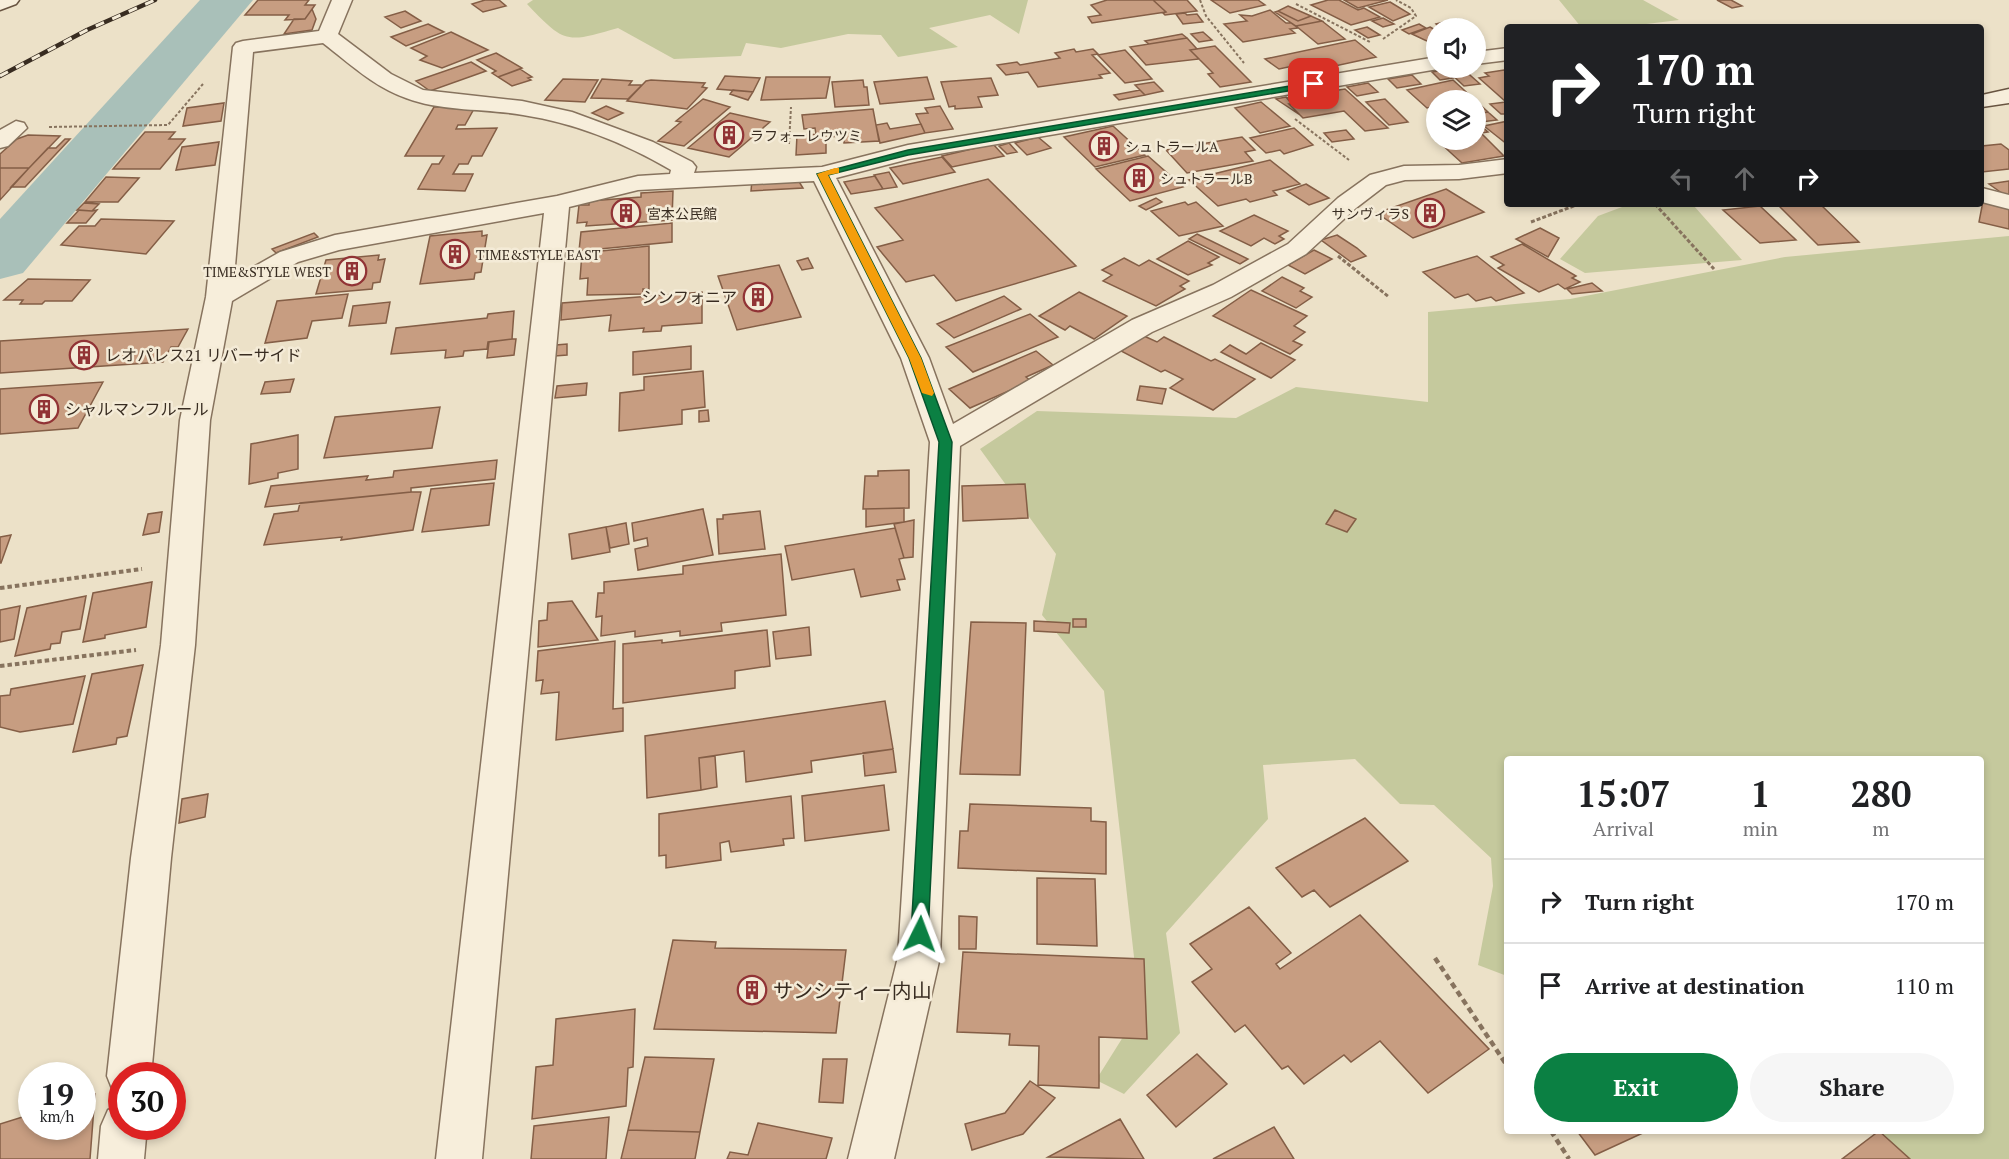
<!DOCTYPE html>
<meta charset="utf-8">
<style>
body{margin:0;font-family:"PT Serif","Noto Sans JP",serif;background:#f6f6f6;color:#202124;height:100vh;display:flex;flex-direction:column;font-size:22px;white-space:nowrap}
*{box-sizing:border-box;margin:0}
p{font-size:20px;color:#757577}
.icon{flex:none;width:33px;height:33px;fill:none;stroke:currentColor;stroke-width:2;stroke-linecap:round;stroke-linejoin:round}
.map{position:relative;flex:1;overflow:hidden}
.details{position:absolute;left:1504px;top:756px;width:480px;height:378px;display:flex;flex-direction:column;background:#fff;border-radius:6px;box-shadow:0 3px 9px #0003}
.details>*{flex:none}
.banner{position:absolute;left:1504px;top:24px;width:480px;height:183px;border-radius:6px;box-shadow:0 3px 9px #0003;background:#202124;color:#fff;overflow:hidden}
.tools{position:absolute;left:1426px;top:18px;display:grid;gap:12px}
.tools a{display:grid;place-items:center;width:60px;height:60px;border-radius:50%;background:#fff;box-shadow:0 3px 9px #0003;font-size:30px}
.speed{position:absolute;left:18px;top:1062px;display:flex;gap:12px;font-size:30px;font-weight:700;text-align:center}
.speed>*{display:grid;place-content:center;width:78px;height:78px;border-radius:50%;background:#fff;box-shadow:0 3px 9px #0003;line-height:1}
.speed small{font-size:15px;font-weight:400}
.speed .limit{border:9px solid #d22;background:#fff;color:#111}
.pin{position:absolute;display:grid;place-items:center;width:51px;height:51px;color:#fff;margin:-26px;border-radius:12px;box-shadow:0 3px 9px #0006}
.me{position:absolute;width:66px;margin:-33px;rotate:3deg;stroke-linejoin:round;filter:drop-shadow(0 0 4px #0008)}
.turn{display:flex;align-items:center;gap:21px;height:126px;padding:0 30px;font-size:27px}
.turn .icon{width:78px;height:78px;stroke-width:2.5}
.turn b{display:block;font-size:42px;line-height:51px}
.lanes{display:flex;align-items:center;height:57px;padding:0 30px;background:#0003;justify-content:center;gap:30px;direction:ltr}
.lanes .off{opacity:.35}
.eta{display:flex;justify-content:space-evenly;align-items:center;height:102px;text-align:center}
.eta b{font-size:36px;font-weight:600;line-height:42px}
.button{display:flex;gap:12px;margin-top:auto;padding:12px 30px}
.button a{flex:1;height:69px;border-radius:36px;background:#0b8043;color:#fff;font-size:24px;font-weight:600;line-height:69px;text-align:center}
.button a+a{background:#f6f6f6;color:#202124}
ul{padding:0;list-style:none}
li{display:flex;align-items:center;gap:18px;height:84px;padding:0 30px;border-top:2px solid #e0e0e0}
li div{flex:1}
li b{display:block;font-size:22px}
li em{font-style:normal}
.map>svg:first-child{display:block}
.green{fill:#c5c99d}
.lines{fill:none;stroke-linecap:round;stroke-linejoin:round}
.stream{fill:#708e86;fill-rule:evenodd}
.river{fill:#a9c0b9;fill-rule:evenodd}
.building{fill:#c79d81;stroke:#845e46;stroke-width:1.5}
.street-casing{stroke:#87735e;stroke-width:3}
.secondary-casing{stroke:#685441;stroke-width:3}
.path-far3{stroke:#87735e;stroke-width:2;stroke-dasharray:3 2;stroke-linecap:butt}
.path-far2{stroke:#87735e;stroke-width:3;stroke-dasharray:4 2;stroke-linecap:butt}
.path-far1{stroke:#87735e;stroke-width:4;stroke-dasharray:4.5 3;stroke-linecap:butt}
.path{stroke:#87735e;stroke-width:4.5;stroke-dasharray:6 4;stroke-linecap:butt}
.street{fill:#f7eedb;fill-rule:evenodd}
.secondary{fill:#f7eedb;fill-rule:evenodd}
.rail-casing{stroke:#382c21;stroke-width:4.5}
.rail{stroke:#f4ebd7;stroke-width:3;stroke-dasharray:9;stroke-linecap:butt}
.route{fill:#0b8043;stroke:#07532c;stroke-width:1.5}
.slow{fill:#f59e0b}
.labels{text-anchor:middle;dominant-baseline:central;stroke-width:5;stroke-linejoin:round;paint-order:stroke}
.far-poi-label{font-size:14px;fill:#382c21;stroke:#f4ebd7;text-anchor:start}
.poi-label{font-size:16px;fill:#382c21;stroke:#f4ebd7;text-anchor:start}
.near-poi-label{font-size:20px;fill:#382c21;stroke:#f4ebd7;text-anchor:start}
</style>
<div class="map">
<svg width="2009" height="1159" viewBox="0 0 2009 1159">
<rect width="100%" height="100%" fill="#ece1c8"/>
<path class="green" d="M533,0h495l-9,34 -29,-19 -61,13 29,19 -60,10 -17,-22 -33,-1 -67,14 -35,-5 -5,13 -67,3 -56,-31c-52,15 -53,16 -91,-24z
M1559,0h84l36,20 -57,7h-41z
M1630,204l64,2 48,54 -157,13 -25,-14 38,-43z
M2009,236v923h-105l-33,-28h111v-372h-474l-1,217 -29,-11 15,-79 -2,-28 -57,-53 -34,-1 -45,-45 -92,6 5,54 -102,114 14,100 -56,61 -28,-14 44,-70 -36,-319 -62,-76 14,-61 -76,-105 57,-38 199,7 60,-31 132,15v-90l142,-13 215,-42z"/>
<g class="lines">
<path class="stream" d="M219,0h9l-94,84 -130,147 -4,1v-9l128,-143z"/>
<path class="river" d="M200,0h53l-230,273 -23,6v-60z"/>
</g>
<path class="building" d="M258,0h51l-4,5h10l-10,14 -20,1 4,-5h-44z
M485,0h14l7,6 -23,6 -11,-8z
M1107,0h46l13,12 -74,11 -4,-6 13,-2 -10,-10z
M1153,0h34l10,11 -32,4 -2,-2 3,-1z
M1211,0h47l7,5 -35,8z
M1328,0h11l19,10 6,-2 16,9 -29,8 -40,-20z
M1344,0h44l-30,8z
M1717,0h14l11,6 -10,2z
M1390,2l20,12 -17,7 -24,-14z
M1288,6l23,10 -13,5 -20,-10z
M312,9l4,10 -4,11 -28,4 10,-15h11z
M1270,10l16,13h5l7,5 -8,1 5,4 -52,9 -19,-18 23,-3 -7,-6 12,1z
M405,11l16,10 -20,7 -16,-11z
M1278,11l20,10 13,-5 11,5 -26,5 -21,-14z
M1185,13l2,2 10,-1 6,8 -20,2 -7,-10z
M1383,18l11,6 -11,3 -11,-6z
M1457,19l12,9h-29l-4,-4z
M1322,21l23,18 -27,5 -22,-18z
M428,24l16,8 -38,14 -15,-9z
M1419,24l7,4 -17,6 -7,-4z
M1367,27l13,8 -12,3 -13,-8z
M1430,27l7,4v10l-6,2 -19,-9z
M451,32l37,18 -46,18 -22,-8 7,-4 -16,-8z
M1203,32l9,8 -13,2 -8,-8z
M1182,34l5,4 -38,6 -4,-3z
M1187,38l10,11 -7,1 9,9 -53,6 -16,-18z
M1355,40l21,17 -41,9 -9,-7 -47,10 -14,-10z
M1215,46l36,36 -31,5 -12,-13 5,-1 -23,-23z
M1074,49l2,3 17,-3 5,5 -6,1 18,18 -11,2 3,3 -64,9 -10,-15 -22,3 -9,-10 20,-3 3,3 40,-7 -5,-5z
M1125,50l27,29 -27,4 -27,-28z
M496,53l26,15 -24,9 -6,-4 4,-2 -19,-11z
M471,62l15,9 -56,20 -14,-10z
M1462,68l18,16 -16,2 -17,-16z
M520,69l12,8 -4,1 3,2 -19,6 -14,-9z
M1444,70l9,8 -13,2 -8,-8z
M1504,70l4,3v41h-7l-11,-10 16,-2 -27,-24 10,-2 -4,-3z
M1412,75l9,9 -24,4 -9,-9z
M725,76l35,2 -7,14 -36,-3z
M766,77h64l-4,21 -65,2z
M927,77l7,22 -54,5 -6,-22z
M991,78l7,17 -20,2 4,10 -27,2v-3l-6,1 -8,-25z
M563,79l35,1 -13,22 -40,-2z
M602,79l30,2 -3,4h13l-14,14 -37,-1z
M651,80l54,3 -3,4 5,1 -20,21 -60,-8 19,-20z
M863,80l1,7h3l2,18 -34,2 -3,-25z
M1453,80l22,20h-38v12l-6,-5 -4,1 -20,-18z
M1154,82l9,9 -18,4 -10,-10z
M1368,83l10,9 -21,4 -10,-9z
M1345,89l43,39 -23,3 -21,-20 -41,7 -14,-14h3l-5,-6z
M733,90l20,2 -5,8 -18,-6z
M1140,90l5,5 -26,5 -5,-5z
M1286,97l6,7h-3l11,11 -24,-16z
M703,99l27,8 -46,39 -26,-5 23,-19 -5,-1z
M1385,99l23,23 -19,3 -23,-23z
M1476,101l12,11 -12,2z
M1261,102l29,24 -30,7 -25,-25z
M224,103l-3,18 -38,5 4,-18z
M606,106l17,7 -15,7 -16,-7z
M940,106l13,23 -28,4 -9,-19 12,-1 -3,-5z
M434,107h41l-10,18h-7l-2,4 41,-1 -15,28h-10l-4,8h-9l-6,10h20l-8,17 -47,-2 14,-25h7l5,-8h-39z
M873,109l6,32 -35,2v-7l-17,1 -1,-3h-10l-1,-6 -11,1 -2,-14z
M1488,112l9,8 -16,2 -5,-5v-3z
M730,113l40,9 -41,35 -41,-9z
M1508,121v24l-24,-19z
M887,123l3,6 31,-5 4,9 -45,10 -4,-18z
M1479,124l9,8 -7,1 23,23 -42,7 -22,-20 2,-3h34v-15z
M1113,126l32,29 -50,12 -31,-30z
M1294,128l19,17 -29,9 -4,-4 -14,3 -16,-15z
M1346,130l8,9 -22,3 -8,-9z
M145,132h30l-6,7h16l-25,30h-47z
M826,134v19l-30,2 1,-20z
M28,135l32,1 -31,32h-29v-14l17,-15z
M1038,137l13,11 -24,7 -12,-12z
M1242,137l13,13 -10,2 8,9 -66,12 -21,-23z
M65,139h5l-45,48h-14l37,-39h8z
M219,142l-4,23 -39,5 6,-23z
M1009,143l8,9 -10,2 -8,-8z
M993,144l11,12 -52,11 -10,-11z
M2001,144l8,6v19l-27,3v-26z
M1148,156l35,31 -53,14 -34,-32z
M942,157l13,15 -52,12 -13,-16z
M1270,160l30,24 -27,7 4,4 -27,7 -4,-3 -28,7 -29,-26z
M0,168h29l-29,32z
M889,172l8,15 -14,2 -9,-14z
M875,176l8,13 -32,5 -7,-12z
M106,177l33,1 -21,24h-33z
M988,179l88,87 -120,35 -22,-26 -28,7 -29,-35 26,-7 -28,-32z
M752,180h46l5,8 -52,3z
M2009,181v14l-3,1 -17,-12z
M1306,184l23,14 -20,7 -22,-14z
M1446,189l38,23 -71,26 -36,-25z
M673,191l-1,29 -86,6 1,-4 -10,1 2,-18h10v-4l52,-4v-4z
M1156,198l6,4 -16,8 -7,-4z
M1983,201l26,6v22l-30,-7z
M1185,202l3,3 8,-3 27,24 -44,10 -28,-25z
M84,203l15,1 -7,7 -15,-1z
M1777,204h43l39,38 -41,3z
M1760,206l36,34 -36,3 -37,-33z
M79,210l13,1 5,-1 -11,13h-19z
M1254,215l34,16 -9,5 5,3 -9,5 -11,-6 -13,8 -31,-15z
M101,219l73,2 -28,33 -85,-9 18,-19h16z
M672,223v19l-93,9 2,-19z
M1540,228l19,10 -11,19 -32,-18z
M482,231v5l5,-1 -6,37 -6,1 -1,6 -54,5 10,-48z
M314,233l4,4 -42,16 -4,-4z
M1197,234l51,25 -8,5 -51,-25z
M1337,235l20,13 9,8 -15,6 -30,-22z
M1188,241l31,16 -11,6 4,2 -24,10 -31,-16z
M1522,244l54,32 -4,2 8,4 -15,7 -7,-5 -19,8 -41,-24 6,-3 -13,-8z
M649,246v43h-6v5l-56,1 1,-17 -8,1 2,-26z
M1314,250l18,9 -27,15 -17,-9z
M379,255l-1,5 7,-1 -5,23 -7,1 -1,6 -56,5 10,-34z
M1477,256l47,37 -28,8 -5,-4 -15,4 -8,-7 -13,4 -32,-26z
M808,258l5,10 -11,2 -5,-9z
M1124,258l15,8 10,-6 40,21 -9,5 5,3 -29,17 -53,-25 9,-6 -10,-5z
M779,265l22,52 -64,13 -19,-54z
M1282,277l22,11 -4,3 12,6 -16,11 -34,-17z
M28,279l62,1 -18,21h-27l-3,3h-22l3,-4h-19z
M1592,283l10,8 -30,3 -5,-5z
M1251,290l56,26 -13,10 11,6 -12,9 9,4 -12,9 -77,-38z
M702,292v31l-40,3 -1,5 -18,1 1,-4 -35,3 2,-16 -50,5 1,-17z
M1079,292l48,24 -33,23 -24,-13 -5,4 -26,-14z
M348,294l-6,24 -30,3 -5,17 -42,5 12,-42z
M1004,296l17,13 -67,29 -17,-14z
M390,302l-4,21 -37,3 4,-20z
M514,311l-2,28 -24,3 -1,7 -23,2 -1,5 -18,2 1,-8 -55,4 5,-26 91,-10 1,-4z
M1030,314l28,23 -85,35 -27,-25z
M188,329l-10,18h-7l-8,15 -163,11v-32z
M1144,336l13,6 7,-5 47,24 4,-2 40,20 -42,31 -43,-22 13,-9 -18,-9 -4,2 -40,-21z
M512,339h4l-2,16 -27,3 2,-16z
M1261,343l34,17 -24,18 -50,-26 9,-7 16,9z
M567,344v11l-12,1 1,-11z
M691,346v23l-58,6v-23z
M1036,351l17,14 -27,12 5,4 -61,27 -21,-19z
M703,371l2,36 -23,3v14l-63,7 1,-38 24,-3v-13z
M294,379l-4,13 -29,2 4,-12z
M103,382l-25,46 -78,6v-45z
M587,383l-1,12 -31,3 2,-12z
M1140,386l26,3 -4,15 -25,-4z
M440,407l-8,41 -108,10 11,-41z
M708,410l1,11 -10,1v-11z
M298,435v34l-20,4v5l-29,6 2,-40z
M497,460l-2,19 -84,9v4l-146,15 6,-21 97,-10 -2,4 27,-3 1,-6z
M909,470v38l-46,1 2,-33h13v-5z
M494,483l-5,42 -67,7 9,-43z
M1025,484l3,34 -65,3 -1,-35z
M411,492h10l-8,38 -72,10 1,-3 -78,8 10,-31 24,-3 2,-8z
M904,508v14l-38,5v-18z
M703,509l10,46 -75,15 -3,-21 13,-3 -1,-8 -13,3 -2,-18z
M1335,510l21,9 -9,13 -21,-8z
M760,511l5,38 -46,5 -2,-35h6v-4z
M162,512l-3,20 -16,3 5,-21z
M914,520l-1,37 -9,1 -10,-34z
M626,523l3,21 -19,4 -4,-21z
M606,527l4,25 -38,7 -3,-25z
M895,528l9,30 -5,1 6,20 -8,1 3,10 -39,7 -7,-28 -62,11 -7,-34z
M11,535l-10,28h-1v-26z
M781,554l5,61 -65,8 1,8 -42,5v-5l-45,6v-6l-34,5 1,-20 -6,1 2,-24h6v-11l79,-8v-8z
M152,582l-6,45 -41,8v3l-22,4 10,-49z
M86,596l-6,33 -18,3 -2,11 -9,1 -1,5 -35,7 12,-48z
M572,601l26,39 -60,7 1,-26 8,-1 1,-17z
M20,606l-6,33 -14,3v-32z
M1073,619h13v8h-13z
M1034,621l36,2 -1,10 -35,-2z
M971,622l55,1 -6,152 -60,-1z
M809,627l2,28 -35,4 -3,-27z
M767,630l3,36 -35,5v17l-112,15v-59l39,-4v3z
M615,641l-2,68 10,-1v23l-67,9 3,-48 -18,2 2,-14 -7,1 2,-30z
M143,665l-16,71 -10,2 -1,6 -43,8 19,-78z
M85,676l-12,48 -53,8 -20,-5v-31l10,-1 1,-6z
M885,701l8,48 -82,12 1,11 -66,10 -2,-31 -45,7 2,32 -54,8 -2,-62z
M893,749l3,23 -31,4 -2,-23z
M715,756l2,31 -16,3 -2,-32z
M884,785l5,45 -84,11 -3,-45z
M208,794l-3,23 -26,6 3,-24z
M791,796l3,42 -11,1 1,6 -53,7 -2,-11 -9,2 1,17 -55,8v-13l-7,1v-42z
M970,804l121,4v13l15,1v52l-148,-6 2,-37h8z
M1365,818l43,43 -78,46 -16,-17 -12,7 -26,-29z
M1037,878l58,1 2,67 -60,-2z
M1249,907l42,46 -15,11 4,5 80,-54 129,134 -61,44 -48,-52 -29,21 -7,-7 -40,29 -16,-18 -6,3 -37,-44 -10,7 -43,-50 20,-13 -22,-25z
M959,916l18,1 -1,32h-17z
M673,940l43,2 -1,6 131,2 -10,83 -182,-4z
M963,952l181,7 3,80 -48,-2v51l-61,-3 1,-39 -30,-1 1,-11 -53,-2z
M635,1009l-2,58 -5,1 -2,38 -94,13 4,-52 17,-2 3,-46z
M1197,1054l30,30 -51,43 -29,-32z
M645,1057l69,2 -14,73 -72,-2z
M823,1059h24l-4,44 -24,-1z
M1030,1081l25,17 -32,36 -51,16 -7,-26 40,-11z
M95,1094l-5,65h-90v-35l32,-10v12h50v-28z
M609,1117l-3,42h-75l3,-33z
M1120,1119l24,40 -96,-2z
M758,1123l74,15 -6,21h-99l3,-7 18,3z
M1274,1127l20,32h-81z
M628,1130l72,2 -5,27h-74z
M1577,1131h67l1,1 -50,23z
M1879,1131l31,28h-68z"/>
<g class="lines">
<g class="street-casing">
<path id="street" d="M332,0h20l-14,34 53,40 32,16 99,11 50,11 81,30 39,20 4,5 -2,6 128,-6 86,-22 529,-88v11h7l-535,91 -73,19 93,180 24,66 179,-104 81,-35 75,-41 50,-46 32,-23 34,-9 55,-1 49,-6v14l-49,6 -54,1 -19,5 -30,23 -50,46 -75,43 -79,35 -192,114 -20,511 -46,202h-46l50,-202 32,-515 -29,-84 -87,-177 -176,9 -69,17 -87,952h-46l108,-946 -205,37 -41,12 -66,39 -22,119 -15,225 -24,213 -20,218h-29v18l-9,-3 -6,-15 24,-218 30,-213 19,-225 26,-123 27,-250 3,-4 7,-2 76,-10zM323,43c26,20 51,44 83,55 37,14 78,10 117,17 52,8 102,28 148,55l-1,4 -32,2 -81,20 -222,39 -55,17 -46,26 19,-226z
M1508,48v12l-32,4v-12z
M16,121l8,2 3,5 -19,18 -8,2v-18z
M1982,188l27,7v14l-27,-7z
M122,1105v21h25l-3,33h-46l3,-33 7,-16z"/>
</g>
<g class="secondary-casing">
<path id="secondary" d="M0,0h19l-3,4 -16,6z
M2009,89v14l-27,4v-12z"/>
</g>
<path class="path-far3" d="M1200,0l6,16 38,47
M1296,4l74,38
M1383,39l33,-23 -5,-8 -15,-8
M1295,119l54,41
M49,127l119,-2 35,-41
M789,144l2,-37"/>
<path class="path-far2" d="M1655,204l59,65
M1531,222l48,-18
M1338,256l51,41"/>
<path class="path-far1" d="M0,588l142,-19
M0,666l136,-16"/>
<path class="path" d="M1435,958l73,109
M1551,1131l18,28"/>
<use href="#street" class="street"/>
<use href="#secondary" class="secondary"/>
<g class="rail-casing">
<path id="rail" d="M0,76l87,-46 68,-30"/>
</g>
<use href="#rail" class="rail"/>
</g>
<path class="route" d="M1314,82l3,1v3l-409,69 -80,20 93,183 31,84 -24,492 -2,6 -6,2 -6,-2 -3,-6 28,-492 -30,-84 -92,-184 91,-24z"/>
<path class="slow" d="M835,168h4v5l-11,2 93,183 13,35 -2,3 -10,-3 -13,-35 -92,-184z"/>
<defs>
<g id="building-ring" transform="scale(1.5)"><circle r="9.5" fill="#f4ebd7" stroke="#913335" stroke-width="1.5"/><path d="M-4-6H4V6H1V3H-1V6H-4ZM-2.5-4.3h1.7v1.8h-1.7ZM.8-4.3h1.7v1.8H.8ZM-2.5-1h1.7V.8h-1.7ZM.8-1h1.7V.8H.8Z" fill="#913335"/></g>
</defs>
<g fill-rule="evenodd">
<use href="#building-ring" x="729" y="135"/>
<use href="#building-ring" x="1104" y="146"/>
<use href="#building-ring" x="1139" y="178"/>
<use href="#building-ring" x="626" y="213"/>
<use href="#building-ring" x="1430" y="213"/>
<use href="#building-ring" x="455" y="254"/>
<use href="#building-ring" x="352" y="271"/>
<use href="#building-ring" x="758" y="297"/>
<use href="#building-ring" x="84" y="355"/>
<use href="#building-ring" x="44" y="409"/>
<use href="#building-ring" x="752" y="990"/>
</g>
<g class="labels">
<g class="far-poi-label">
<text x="750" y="135">ラフォーレウツミ</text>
<text x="1125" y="146">シュトラールA</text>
<text x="1160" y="178">シュトラールB</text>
<text x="647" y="213">宮本公民館</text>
<text x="1409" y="213" text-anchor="end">サンヴィラS</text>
<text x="476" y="254">TIME&amp;STYLE EAST</text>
<text x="331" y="271" text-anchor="end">TIME&amp;STYLE WEST</text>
</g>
<g class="poi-label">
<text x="737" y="297" text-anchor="end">シンフォニア</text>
<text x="105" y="355">レオパレス21 リバーサイド</text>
<text x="65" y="409">シャルマンフルール</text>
</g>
<g class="near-poi-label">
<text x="773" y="990">サンシティー内山</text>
</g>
</g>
</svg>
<div class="tools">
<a><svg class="icon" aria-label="sound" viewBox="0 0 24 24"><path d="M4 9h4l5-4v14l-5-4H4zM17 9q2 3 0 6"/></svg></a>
<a><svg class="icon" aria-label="layers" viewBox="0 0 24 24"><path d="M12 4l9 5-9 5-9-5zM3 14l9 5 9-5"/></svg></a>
</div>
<div class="speed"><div>19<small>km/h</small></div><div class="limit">30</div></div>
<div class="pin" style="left:1314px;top:84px;background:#d93025"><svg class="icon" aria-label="arrive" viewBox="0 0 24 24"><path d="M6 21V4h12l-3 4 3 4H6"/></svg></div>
<svg class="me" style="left:920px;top:934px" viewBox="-20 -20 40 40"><path d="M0-17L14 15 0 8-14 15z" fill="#0b8043" stroke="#fff" stroke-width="4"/></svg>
<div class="banner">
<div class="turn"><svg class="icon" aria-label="right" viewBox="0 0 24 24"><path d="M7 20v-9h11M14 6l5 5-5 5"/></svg><div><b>170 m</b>Turn right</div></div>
<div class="lanes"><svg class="icon off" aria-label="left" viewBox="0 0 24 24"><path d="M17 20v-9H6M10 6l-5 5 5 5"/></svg><svg class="icon off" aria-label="ahead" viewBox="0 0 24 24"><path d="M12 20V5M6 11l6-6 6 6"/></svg><svg class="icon" aria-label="right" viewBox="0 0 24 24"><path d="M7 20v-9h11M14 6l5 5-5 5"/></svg></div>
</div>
<section class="details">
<div class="eta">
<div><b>15:07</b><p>Arrival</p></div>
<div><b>1</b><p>min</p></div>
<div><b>280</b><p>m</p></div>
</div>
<ul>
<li><svg class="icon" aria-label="right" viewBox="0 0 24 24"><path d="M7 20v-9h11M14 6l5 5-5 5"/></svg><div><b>Turn right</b></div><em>170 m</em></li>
<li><svg class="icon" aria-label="arrive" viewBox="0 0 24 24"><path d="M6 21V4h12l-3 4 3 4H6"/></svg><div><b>Arrive at destination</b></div><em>110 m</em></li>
</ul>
<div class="button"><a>Exit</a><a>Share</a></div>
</section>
</div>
